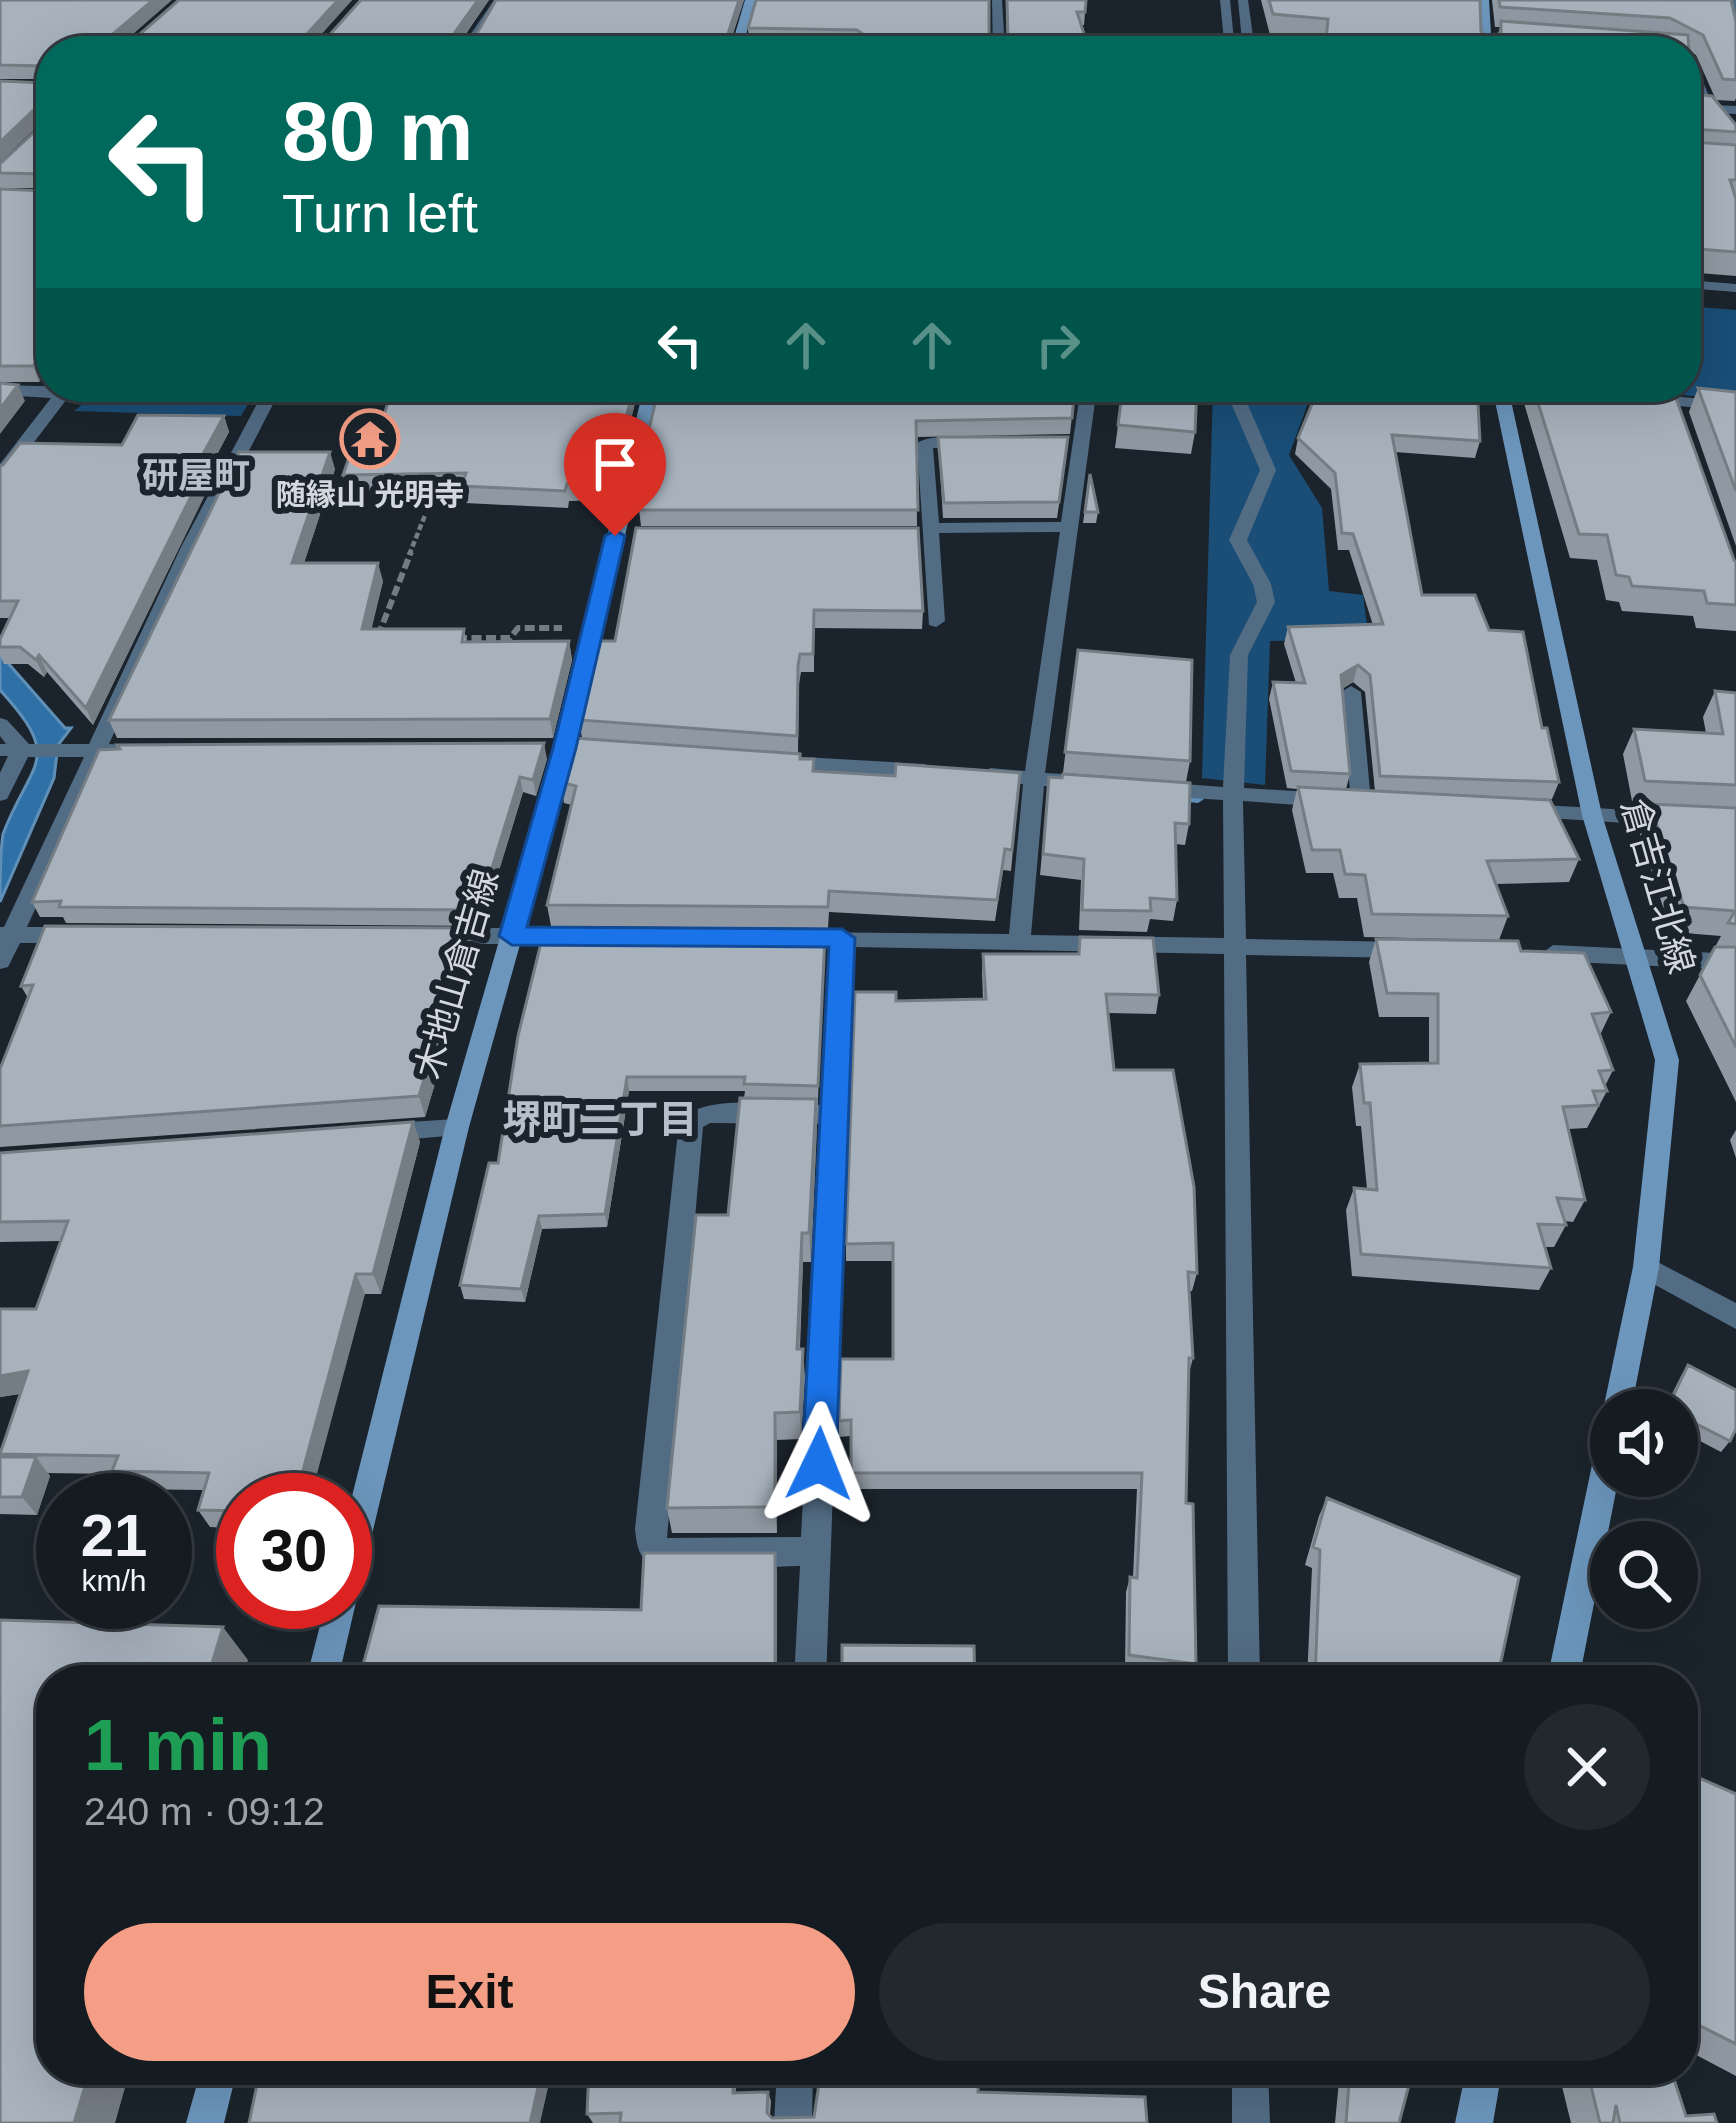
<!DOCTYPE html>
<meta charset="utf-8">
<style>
body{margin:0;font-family:Helvetica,"Noto Sans JP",sans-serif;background:#21282e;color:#f1f3f6;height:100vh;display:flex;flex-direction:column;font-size:45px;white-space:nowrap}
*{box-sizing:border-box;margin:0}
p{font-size:39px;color:#9da1a5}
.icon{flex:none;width:66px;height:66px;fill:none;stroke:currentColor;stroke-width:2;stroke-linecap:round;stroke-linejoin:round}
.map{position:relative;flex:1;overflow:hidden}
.side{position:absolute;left:36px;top:1665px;width:1662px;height:420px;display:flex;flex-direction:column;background:#141b21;border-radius:48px;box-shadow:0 12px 48px #0002,0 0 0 3px #33393f}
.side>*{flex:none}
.banner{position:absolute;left:36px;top:36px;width:1665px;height:366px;border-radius:48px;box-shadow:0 12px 48px #0002,0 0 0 3px #33393f;background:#00695c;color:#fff;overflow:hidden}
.fabs{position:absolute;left:1590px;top:1389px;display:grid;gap:24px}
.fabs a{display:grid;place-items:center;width:108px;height:108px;border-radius:50%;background:#141b21;box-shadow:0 12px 48px #0002,0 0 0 3px #33393f;font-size:60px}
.speed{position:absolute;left:36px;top:1473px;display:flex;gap:24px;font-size:60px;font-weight:700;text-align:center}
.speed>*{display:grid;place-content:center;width:156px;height:156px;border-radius:50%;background:#141b21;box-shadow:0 12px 48px #0002,0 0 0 3px #33393f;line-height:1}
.speed small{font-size:30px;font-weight:400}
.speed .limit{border:18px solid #d22;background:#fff;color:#111}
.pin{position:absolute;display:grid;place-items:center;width:102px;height:102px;color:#fff;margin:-123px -51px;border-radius:50% 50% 50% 0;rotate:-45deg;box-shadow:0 0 12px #0007}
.pin .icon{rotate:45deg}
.me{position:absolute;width:132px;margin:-66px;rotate:2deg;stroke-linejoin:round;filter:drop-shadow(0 0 9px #0008)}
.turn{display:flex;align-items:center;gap:42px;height:252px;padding:0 48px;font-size:54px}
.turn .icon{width:156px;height:156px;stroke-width:2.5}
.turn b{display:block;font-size:84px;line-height:102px}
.lanes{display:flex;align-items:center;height:114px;padding:0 48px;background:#0003;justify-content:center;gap:60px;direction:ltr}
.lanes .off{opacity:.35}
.round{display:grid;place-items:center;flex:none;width:126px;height:126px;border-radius:63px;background:#21282e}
.summary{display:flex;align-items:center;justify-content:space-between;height:204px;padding:0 48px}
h1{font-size:72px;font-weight:600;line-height:90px;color:#1e9e55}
.primary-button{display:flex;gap:24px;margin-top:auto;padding:24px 48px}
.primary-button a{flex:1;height:138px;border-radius:72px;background:#f49e86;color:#111;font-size:48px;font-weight:600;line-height:138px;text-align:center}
.primary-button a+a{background:#21282e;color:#f1f3f6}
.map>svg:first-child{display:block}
.green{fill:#1a4e77}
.water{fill:#2f71a6;stroke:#6090b7;stroke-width:3}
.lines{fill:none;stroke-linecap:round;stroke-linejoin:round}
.stream{fill:#6090b7;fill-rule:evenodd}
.path-far1{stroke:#747c83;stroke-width:4.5;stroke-dasharray:6 3;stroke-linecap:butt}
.path{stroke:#747c83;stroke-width:6;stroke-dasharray:10 4.5;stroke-linecap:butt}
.lane{fill:#526c84;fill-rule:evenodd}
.street{fill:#526c84;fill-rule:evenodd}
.secondary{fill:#6c96bc;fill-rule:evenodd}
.wall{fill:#9099a3;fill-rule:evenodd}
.shaded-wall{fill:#757d84}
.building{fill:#a7b2bd;stroke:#757d84;stroke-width:3}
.route{fill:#1a73e8;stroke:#114b97;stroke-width:3}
.labels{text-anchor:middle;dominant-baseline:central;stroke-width:12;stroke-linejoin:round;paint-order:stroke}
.far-poi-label{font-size:30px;font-weight:bold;fill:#d2d8de;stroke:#1b242c}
.far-quarter-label{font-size:36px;font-weight:bold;fill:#b5c0cc;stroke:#1b242c}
.street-label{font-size:36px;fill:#d2d8de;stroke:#1b242c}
.neighbourhood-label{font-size:39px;font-weight:bold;fill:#b5c0cc;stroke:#1b242c}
</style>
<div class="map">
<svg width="1736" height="2123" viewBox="0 0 1736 2123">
<rect width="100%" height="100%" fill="#1b242c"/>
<path class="green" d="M1686,306l50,4v90l-141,-13h91z
M104,387h154l-17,29 -167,-5z
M1213,387h101l-25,68 33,53 7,83 34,4 6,44 -99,2 -5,144 -63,-7z"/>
<path class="water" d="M0,654l65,74h6l-13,17 -4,33 -54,124c0,-21 0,-49 3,-68 28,-74 62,-73 -3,-144z"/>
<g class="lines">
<path class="stream" d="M1144,387h57l6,3 -5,3 -53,-3z
M1171,793l27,2 6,4 -6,4 -32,-3 -1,-3z"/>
<path class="path-far1" d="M409,555l21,-52 37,-10"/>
<path class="path" d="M378,636l33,-84
M457,638h53l8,-10h44"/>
<path class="lane" d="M1220,0h10l5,51h-10z
M457,1119l8,2 3,6 -3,6 -8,2 -65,6 -8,-3 -3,-6 3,-6 8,-3z"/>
<path class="street" d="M494,0h10l-33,51h-12z
M992,0h10l3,51h-12z
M1238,0h10l7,51h-12z
M1727,0h9v16l-5,-3z
M1686,54l6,3 21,48 23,1v8l-50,-2v-8l14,1 -14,-34z
M1686,280l50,4v8l-50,-4z
M0,385l76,2 -70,92 -6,1v-16l51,-66 -51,-3z
M266,387h16l-83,160 -90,197 19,1 10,6 -10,6h-24l-77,170h45l11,8 -11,8h-52l-12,24 -8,2v-42h4l80,-170h-56l-21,42 -7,2v-28l8,-17h-8v-12h6l-6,-8v-18l7,2 22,24h60l92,-197z
M1081,387h16l-52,386 36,2 10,7 -10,7 -37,-3 -13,149 193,3 -1,-138 -66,-4 -10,-7 10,-7 66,5 7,-132 27,-53 -4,-18 -24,-44 31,-70 -28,-65 -1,-18h16l1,18 28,65 -29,70 24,44 4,18 -27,53 -4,133 82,5 10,7 -10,7 -83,-6 3,138 158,3 11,8 -11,8 -158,-3 14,725h-32l-4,-726 -371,-7 -27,733h-32l6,-114c-31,0 -140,12 -158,-10 -5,-7 -6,-19 -7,-27l44,-407c21,-30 107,-17 144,-17l7,-158 -41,-3 -3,-6 3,-6 220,2 14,-150 -33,-2 -10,-7 10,-7 35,3 35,-239 -121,1 6,88 -9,6 -7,-2 -12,-182c12,-8 45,-8 57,0l-8,5h-33l6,75 122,-1zM710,1123l112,1 -21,413 -134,1 36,-411z
M1649,394l87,8v10l-93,-10 -2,-3z
M1351,686l10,6 10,110 -10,7 -10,-7 -10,-110z
M786,756l139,8 10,7 -10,7 -146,-11v-10z
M1523,804l213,12v14l-220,-14 -3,-5 3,-5z
M443,928h127l11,8 -11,8h-127l-11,-8z
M1553,945l183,9v16l-183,-9 -11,-8z
M1646,1256l90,47v26l-99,-54 -4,-8 4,-8z
M777,2070h36l-1,53h-38z
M1232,2070h36l2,53h-38z"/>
<path class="secondary" d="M745,0h10l-13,51h-12z
M1479,0h10l3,51h-12z
M644,387h16l-85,361 -106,379 -109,458 -6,11 2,6 -18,78h-32l20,-78h19v-78l100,-397 110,-379z
M1492,387h16l94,428 77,245 -20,207 -28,143h-20v10l-8,-10 30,-143 22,-207 -73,-245z
M1611,1428v48h8l-40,204h-32l50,-239 4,-9z
M201,2070h36l-13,53h-38z
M1466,2070h36l-9,53h-38z"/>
</g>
<path class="wall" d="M0,0l125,41h7l47,-41h173l-37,41h9l37,-41h128l-28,41 283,-41 -13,40 18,1 -1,-13 8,-28 233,51h-938v315l-12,16h-39v-193l46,2 2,-3h-48v-24l49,-46v-3l-49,47 48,-83h-48z
M1006,0h80l-2,25h-3l5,15 -1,11h-78z
M1261,0h219l1,31 4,4 13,-1 2,-7h-5l-3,-27h239l5,22v76l-1,3 -19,-1 20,25v151l-50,-4v-221h-363l2,-12 -55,-4zM1689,51l7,4 20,45 -23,-6 6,-18z
M639,387l-28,113 -42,1 -1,7 -103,-5 -3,-14 -115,2 -4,-16 35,-41z
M659,387l415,10 -4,37 -154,3 1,89h-276l-2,-16 2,-10h-3l-2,-16z
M1123,387l72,45 -4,22 -76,-6z
M1319,387l161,54 -5,17 -80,-6 27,143 67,35 53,98 17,54 -7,17 -87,-3 114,63 -10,23 -73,2 12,32 -9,24 -135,-3 -7,-39h-18l-6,-25h-27l-14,-63 5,-21 -10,-1 -18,-89 4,-17 23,1 -12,-39 4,-17 85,-2 -24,-75h-11l-7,-61 -36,-35 3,-16zM1353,682l12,10 10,99 -29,-2 4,-15 -8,-85z
M1527,387h145l62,173 2,2v69l-40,-3 -3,-12 -71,-5 -3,-9 -13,-2 -9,-40 -27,-2 -47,-158z
M1698,388l38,4v154l-47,-134z
M224,416l5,16 -15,28 3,10 -124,255 -46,-53 -3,5 -16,-13h-24l-4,-9v-16l10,-21h-10v-152l122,-21z
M938,437l129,15 -10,66h-114z
M335,469l-31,94 79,18 -12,48h93l2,12h103l3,19 -19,78h-436l-8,-18z
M1090,474l8,38 -2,11h-13z
M636,528l287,83 -1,18 -108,-1v44h-13l-2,12 -1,70 2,5 15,12 80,5 125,-3 -9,98 -8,-1 -8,51 -166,-9 -1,16 -277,-2 -4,-21 25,-100 -8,-2 -4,-21 22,-44 -3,-18 36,-79z
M1078,650l112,111 -4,21 -123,-9z
M1715,691l21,2v409l-50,-101 35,-65 -50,-4 -33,-103 10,-22 -15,-1 -10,-52 11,-25 72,4 -3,-16z
M117,745l430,14 -11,37 -13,-4 -41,134 -416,-3 -3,-6h-23l-8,-15 87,-153z
M1049,777l140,47 -4,21 -10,-1 2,56 -4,21 -23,-2 -3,13 -68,-2 2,-50 -41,-5z
M470,928l5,21 -50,168 -425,30v-78l28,-71 -7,-12z
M825,936l-14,326h-8l-3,87 5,28 -4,62 -24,1v93h-105l-5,-25 61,-293 17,-124h-116l-22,136 -65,2 -17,73 -61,-3 -4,-14 38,-122z
M1080,937l79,58 -3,19 -48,-1 6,57 83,203 -5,18h-3l4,67 -4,15 -3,130 10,161 -6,14 -65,-9 1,-77 4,-15h3l4,-88h-286v-53l-12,1v-16l53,-62v-98h-46v-17l137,-245 -1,-26 1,-19h95z
M1376,939l145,12 90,61 -11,23 13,35 -8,16 2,5 -20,37 -19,1 17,71 -12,22 -8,-1 1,4 -12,22h-9l6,21 -12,22 -187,-14 -6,-66 8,-22 13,1 -6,-63h-5l-4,-39 8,-23 69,-1v-46h-50l-10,-55z
M413,1122l7,20 -39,152h-16l-122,206v29l-33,-2 -12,-17 6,-20 -78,-1 -11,-15 -67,-1 2,3 -13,39 -37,-1v-57h3l-3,-3 20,-60 -20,3 36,-88 25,-68 -61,1v-89z
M1736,1130v28l-6,-18z
M1688,1365l42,76 -9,11 -44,-23v-19h-13l17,-34z
M1327,1498l170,182h-190l5,-112 -7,-3 14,-49z
M1683,1771l53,23v282l-53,-28z
M736,2070v23l32,-1 3,9 -1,15 2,2 42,-1 164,-25 169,31h-554l-6,-9z
M1342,2070h71l-14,53h-64l4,-42z
M1558,2070h113l15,46 31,7h-146z"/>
<path class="shaded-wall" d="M153,0h19l-55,48 -4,-7v-7z
M338,0h14l-43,48 -1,3 -2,-16z
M478,0h11l-34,48 -2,-13z
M739,0h5l-17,51 -1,-11z
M1699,76l-7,22 -6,2 4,-20z
M43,101l5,14 -48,47v-20z
M51,343v23l-12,16 -6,-16z
M18,385l7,16 -25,33v-25z
M634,387h5l-28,113 -2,-16z
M224,416l5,16 -15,28 3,10 -124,255 -7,-17 117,-254z
M330,452l5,17 -37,112 -6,-18z
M378,563l5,18 -16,67 -5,-19z
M569,641l3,19 -19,78 -3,-19z
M39,655l8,17 -3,5 -8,-17z
M1358,665l-5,17 -16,10 4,-17z
M544,743l3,16 -11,37 -3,-16z
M520,777l3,15 -41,134 -3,-16z
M470,928l5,21 -50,168 -6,-21z
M627,1077l2,14 -22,136 -2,-13z
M816,1099l1,29 -6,134 -2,-29z
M413,1122l7,20 -39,152 -8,-20z
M539,1216l3,13 -17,73 -4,-13z
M802,1233l1,29 -5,115 -1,-28z
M356,1274l9,20 -55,206h-15z
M803,1349l2,28 -4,62 -1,-27z
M28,1371l14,19 -42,7v-21z
M775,1413l2,27v93l-2,-26z
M36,1457l14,19 -13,39 -15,-18z
M775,1553l2,18v109h-2z
M223,1627l25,33 -6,20h-35z
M90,2070h40l-15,53h-41z
M542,2070h10l-12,53h-10z
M733,2070h3v33l-3,-10z"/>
<path class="building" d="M0,0h153l-40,34v7h19l47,-41h159l-32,35v6h18l37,-41h117l-25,35 1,6 19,-1 23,-40h243l-13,40 137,2 4,-5 -10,-7 -109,-2 8,-28h233v51h-938v292l-18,23h-33v-177l46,2 4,-5 -4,-12 -46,-1v-9l49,-46v-17h-6l-43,41v-61l46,2 5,-13 -4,-4 -47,-1z
M1007,0h79l-1,12h-8l9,28 -78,1z
M1269,0h211l1,31 4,4 16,-1v-13l187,14 1,17 10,24 -9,4v14l22,2 24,29v7l-42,-3 -4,13 46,3v35h-6l6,19v53l-50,-4v-197h-361l3,-32 -55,-5z
M1499,0h232l5,22v58l-13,-1 -20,-44 -33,-17 -170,-11z
M0,383l18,2 -18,24z
M393,387h241l-25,97h-42l-2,7 -104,-5 5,-13 -123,2 14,-40 21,-1z
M659,387h413l2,10 -2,21 -156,3 2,89h-279l5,-26h-8z
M1123,387h74l-2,45 -77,-7z
M1319,387h158l3,54 -88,-6 30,160h53l14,35 34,2 19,96h5l12,54 -179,-6 -10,-101 -12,-10 -17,10 9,99 -59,-3 -18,-89 32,1 -17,-56 95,-3 -30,-90 -11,-1 -7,-60 -37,-35z
M1533,387h139l62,173 2,2v43l-29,-2 -3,-12 -72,-5 -3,-9 -13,-2 -9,-40 -28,-1z
M1698,388l38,4v99z
M138,415l86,1 -21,38h9l-126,254 -47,-53 -3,5 -16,-13h-20v-8l18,-38h-18v-135l3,-1 17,-22 102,2z
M938,437h130l-9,65 -115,1z
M239,452h91l-38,111h86l-16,66h102l-2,13 107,-1 -19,78 -441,1z
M1090,474l8,38h-13z
M636,528h282l5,83 -109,-1 -1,44h-13l-2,12 -1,70 -218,-16 19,-79h17z
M1078,650l114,10 -2,101 -125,-9z
M1715,691l21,2v92l-91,-4 -11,-52 89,5z
M573,738l227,16v5h14l-1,12 82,5 1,-12 124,9 -8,77 -7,-1 -8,51 -168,-9 -1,16 -281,-2 29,-119 -16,-4z
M544,743l-11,37 -13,-3 -41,133 -420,-3 2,-6 -29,1 67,-152 21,-1 -3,-4z
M1063,774l127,9 -1,41 -14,-1 2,77 -27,-2 1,13 -69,-1 2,-51 -41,-5 6,-77 13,1z
M1298,787l252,13 29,59 -92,2 21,55 -136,-2 -7,-39 -20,-1 -5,-24h-28z
M1650,804l86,4v116l-8,-1 7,-12 -51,-4z
M45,926l425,2 -51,168 -419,30v-57l33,-84 -12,1z
M543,935l282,1 -7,150 -74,-2 1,-7h-118l-22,137 -66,2 -18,73 -61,-4 29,-122h9l20,-127z
M1080,937l73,1 6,57 -53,-1 8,76h59l21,117 3,86 -9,-1 5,86h-4l-3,145 7,1 3,160 -67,-9 1,-78 7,1 5,-105h-291v-53l-12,1 2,-62h52v-116l-47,1 9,-252h41v9l90,-2 -3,-45h96z
M1376,939l142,2 3,10 63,2 27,59 -19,2 21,56 -14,1 8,20h-14l5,14 -35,2 22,93 -28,-2 9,27 -28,-1 13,44 -190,-14 -7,-66 23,2 -7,-87h-6l-4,-39 78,-1v-69l-51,-1z
M1715,947h21v100l-36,-72z
M740,1098l76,1 -7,134h-7l-5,116h6l-3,63 -25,1v94l-108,1 29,-293h32z
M413,1122l-40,152h-17l-61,226h-52v11l-45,-1 11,-37 -97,-2 6,-15 -118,-2 28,-83 -28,5v-67h36l32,-88 -68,1v-69z
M1688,1365l48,25v39l-6,12 -53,-27v-4l-10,-1z
M0,1457h36l-14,40h-22z
M1327,1498l192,79 -22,103h-182l5,-130 -7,-3z
M644,1553h131v127h-416l20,-74 262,4z
M0,1620l223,7 -16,53h-156v390h39l-16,53h-74z
M842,1645l132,1 1,34h-133z
M1683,1771l53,23v250l-53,-27z
M260,2070h282l-12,53h-281z
M589,2070h144v23l35,-1 -1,21 5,5 42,-1 7,-47h157v22l167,5 2,26h-527l1,-10 -34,1z
M1350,2070h63l-14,53h-53z
M1587,2070h84l15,46 28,-2 3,9h-97l-4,-18 -3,18h-13z"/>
<path class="route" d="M615,530l10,6 -49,212 -49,179 315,2 13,9 -19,526 -5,10 -12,5 -12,-5 -5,-10 27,-517 -317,-2 -13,-9 54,-188 52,-212z"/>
<defs>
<g id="temple-ring" transform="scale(3)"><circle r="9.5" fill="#1b242c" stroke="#f49e86" stroke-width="1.5"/><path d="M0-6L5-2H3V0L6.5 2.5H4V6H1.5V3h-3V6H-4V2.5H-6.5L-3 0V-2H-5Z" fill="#f49e86"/></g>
</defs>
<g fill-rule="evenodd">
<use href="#temple-ring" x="370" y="439"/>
</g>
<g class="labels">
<g class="far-poi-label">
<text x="370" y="494">随縁山 光明寺</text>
</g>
<g class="far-quarter-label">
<text x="196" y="475">研屋町</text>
</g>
<g class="street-label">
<text transform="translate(1658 886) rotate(74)">倉吉江北線</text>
<text transform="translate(457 974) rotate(-74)">木地山倉吉線</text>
</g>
<g class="neighbourhood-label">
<text x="600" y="1119">堺町二丁目</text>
</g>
</g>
</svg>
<div class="fabs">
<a><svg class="icon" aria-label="sound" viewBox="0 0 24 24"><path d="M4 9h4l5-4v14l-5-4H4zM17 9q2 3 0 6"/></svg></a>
<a><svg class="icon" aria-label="search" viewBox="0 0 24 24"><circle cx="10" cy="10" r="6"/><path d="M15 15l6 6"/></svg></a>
</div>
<div class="speed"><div>21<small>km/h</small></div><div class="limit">30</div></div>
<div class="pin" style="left:615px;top:536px;background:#d93025"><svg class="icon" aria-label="arrive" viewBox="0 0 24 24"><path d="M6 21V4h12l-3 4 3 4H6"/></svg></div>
<svg class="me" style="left:819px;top:1464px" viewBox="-20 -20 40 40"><path d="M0-17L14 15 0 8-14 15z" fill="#1a73e8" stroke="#fff" stroke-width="4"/></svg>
<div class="banner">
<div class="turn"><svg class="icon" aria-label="left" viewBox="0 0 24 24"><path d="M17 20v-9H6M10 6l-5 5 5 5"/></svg><div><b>80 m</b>Turn left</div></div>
<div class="lanes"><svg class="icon" aria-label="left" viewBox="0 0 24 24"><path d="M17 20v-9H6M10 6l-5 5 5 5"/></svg><svg class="icon off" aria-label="ahead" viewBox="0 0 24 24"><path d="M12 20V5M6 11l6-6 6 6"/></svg><svg class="icon off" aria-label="ahead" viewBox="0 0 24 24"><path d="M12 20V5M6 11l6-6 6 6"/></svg><svg class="icon off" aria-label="right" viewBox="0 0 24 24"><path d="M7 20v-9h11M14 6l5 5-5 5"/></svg></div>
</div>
<section class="side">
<div class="summary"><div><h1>1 min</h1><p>240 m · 09:12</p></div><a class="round"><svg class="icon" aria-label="close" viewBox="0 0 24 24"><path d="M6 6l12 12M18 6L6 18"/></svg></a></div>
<div class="primary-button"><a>Exit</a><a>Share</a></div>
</section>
</div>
